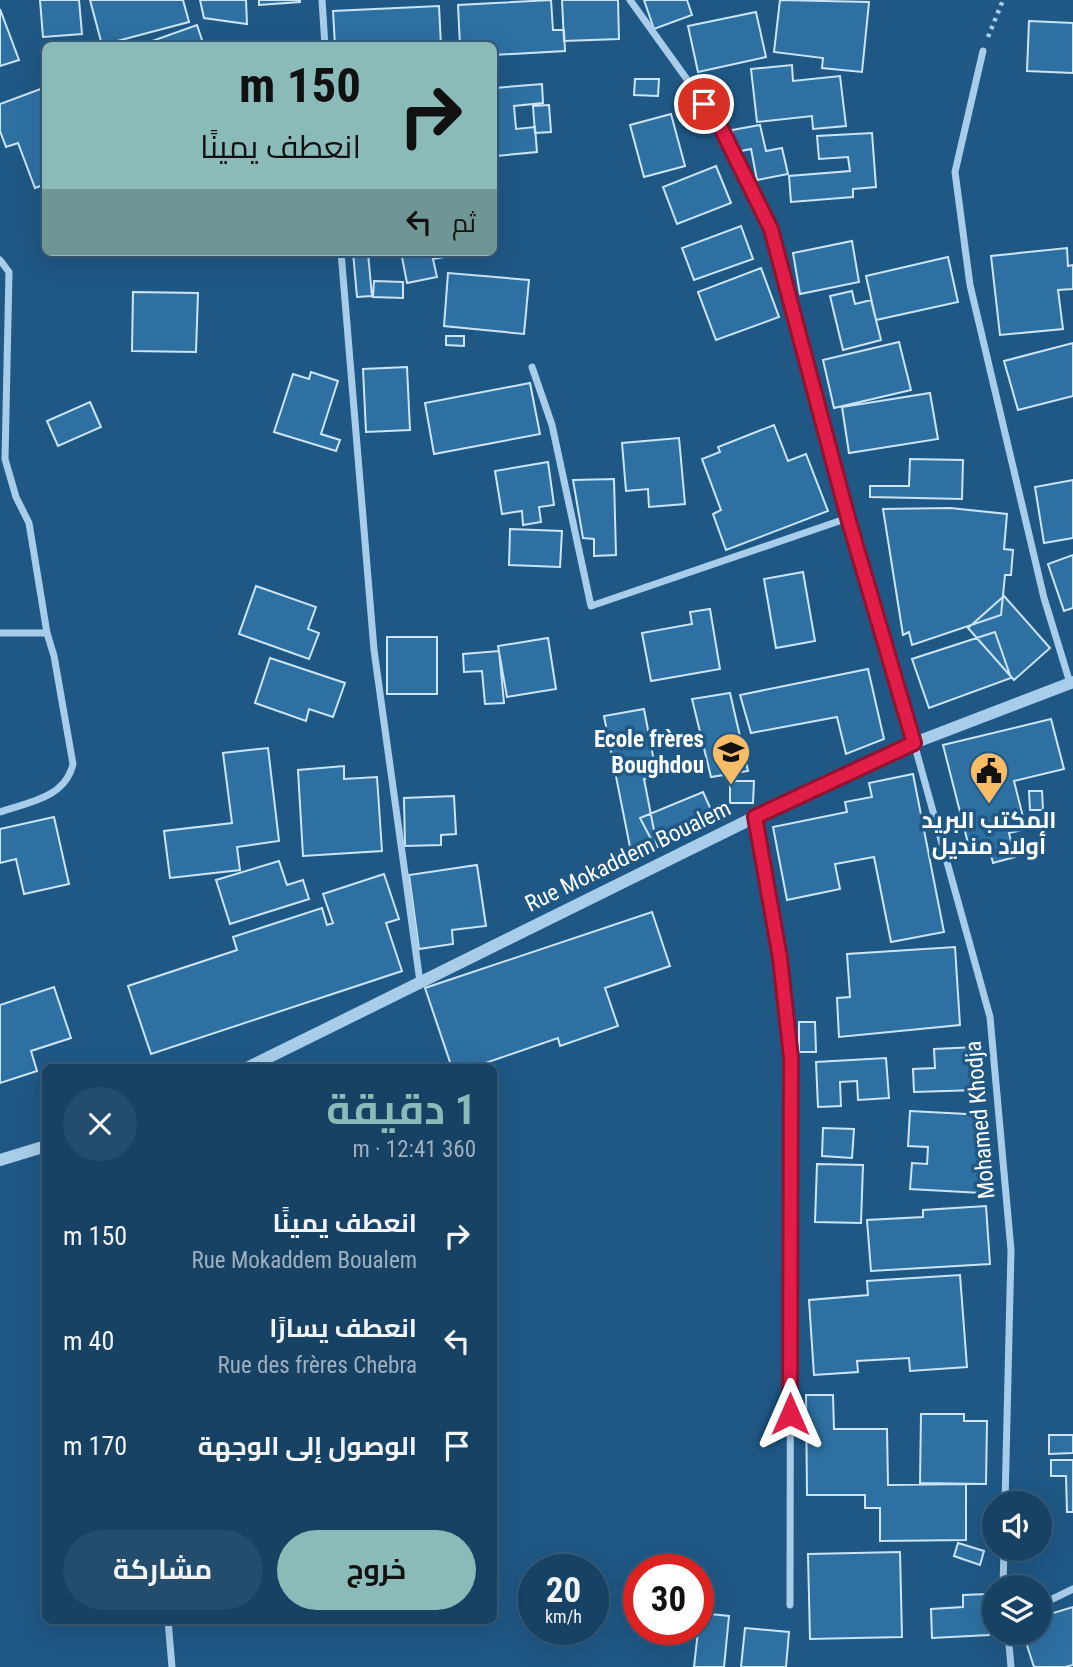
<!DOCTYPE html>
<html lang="ar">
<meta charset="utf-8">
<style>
body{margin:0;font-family:"Roboto Condensed",Cairo,sans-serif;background:#244d6d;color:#f1f3f6;direction:rtl;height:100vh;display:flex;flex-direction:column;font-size:26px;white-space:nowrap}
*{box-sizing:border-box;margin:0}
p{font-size:23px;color:#9eb0bf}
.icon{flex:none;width:38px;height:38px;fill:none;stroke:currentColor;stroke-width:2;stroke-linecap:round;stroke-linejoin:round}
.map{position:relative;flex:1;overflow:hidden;direction:ltr}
.panel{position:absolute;left:42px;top:1064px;width:455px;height:560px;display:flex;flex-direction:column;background:#174264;border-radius:10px;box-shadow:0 7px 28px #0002,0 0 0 2px #365b78;direction:rtl}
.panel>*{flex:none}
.banner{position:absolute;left:42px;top:42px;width:455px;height:214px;border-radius:10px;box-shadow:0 7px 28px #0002,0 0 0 2px #365b78;direction:rtl;background:#8bbbb9;color:#111;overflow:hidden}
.controls{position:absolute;left:982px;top:1491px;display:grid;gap:14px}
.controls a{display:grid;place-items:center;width:70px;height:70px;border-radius:50%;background:#174264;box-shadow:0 7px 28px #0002,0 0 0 2px #365b78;font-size:35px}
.speed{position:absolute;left:518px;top:1554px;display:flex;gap:14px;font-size:35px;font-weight:700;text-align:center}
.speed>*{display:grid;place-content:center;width:91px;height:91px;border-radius:50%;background:#174264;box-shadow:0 7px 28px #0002,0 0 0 2px #365b78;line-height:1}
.speed small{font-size:18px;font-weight:400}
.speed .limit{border:10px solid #d22;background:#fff;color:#111}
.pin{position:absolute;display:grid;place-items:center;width:60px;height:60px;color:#fff;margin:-30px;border:4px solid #fff;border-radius:50%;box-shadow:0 2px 7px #0007}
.me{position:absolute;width:77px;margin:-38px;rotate:0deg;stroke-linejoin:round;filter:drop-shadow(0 0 5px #0008)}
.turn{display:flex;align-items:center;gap:24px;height:147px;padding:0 21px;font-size:32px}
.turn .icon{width:91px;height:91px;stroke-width:2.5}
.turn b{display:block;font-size:49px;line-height:60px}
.then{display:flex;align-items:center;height:66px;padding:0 21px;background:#0003;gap:14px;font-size:26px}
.round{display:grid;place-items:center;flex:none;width:74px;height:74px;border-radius:37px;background:#244d6d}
.overview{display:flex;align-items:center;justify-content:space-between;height:119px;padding:0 21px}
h1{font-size:42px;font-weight:700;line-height:52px;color:#8bbbb9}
.button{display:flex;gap:14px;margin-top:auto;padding:14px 21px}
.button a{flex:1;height:80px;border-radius:42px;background:#8bbbb9;color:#111;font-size:28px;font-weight:700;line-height:80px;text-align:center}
.button a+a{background:#244d6d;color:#f1f3f6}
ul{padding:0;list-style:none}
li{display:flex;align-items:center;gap:21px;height:105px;padding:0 21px}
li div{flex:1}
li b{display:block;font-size:26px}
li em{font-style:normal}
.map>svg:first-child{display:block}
.building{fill:#2e70a2;stroke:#cbe5f7;stroke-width:2}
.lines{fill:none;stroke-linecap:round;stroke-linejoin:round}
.path{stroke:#a7cdea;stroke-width:4.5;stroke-dasharray:3.5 5;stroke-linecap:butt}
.minor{stroke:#a7cdea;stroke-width:7}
.tertiary{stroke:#a7cdea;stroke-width:12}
.route-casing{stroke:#92132f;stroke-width:18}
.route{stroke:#e11d48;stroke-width:12}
.labels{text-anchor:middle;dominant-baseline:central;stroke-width:7;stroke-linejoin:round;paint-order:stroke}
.poi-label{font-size:23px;font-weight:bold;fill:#fff;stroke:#1f5885;text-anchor:end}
.street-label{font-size:23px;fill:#fff;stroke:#1f5885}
</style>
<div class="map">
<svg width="1073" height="1667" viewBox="0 0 1073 1667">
<rect width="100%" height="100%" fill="#1f5885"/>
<path class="building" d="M40,0h39l3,34 -39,3z
M90,0h93l6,22 -87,23z
M200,0h46l1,24 -43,-6z
M259,0h41v2l-41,3z
M551,0l2,30h11l1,21 -71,4v-9h-34l-2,-41z
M562,0h56l1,39 -55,2z
M644,0h43l5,15 -38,14z
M780,0l89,2 -7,70 -40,-4 1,-10 -49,-6z
M439,6l2,40h-106l-2,-35z
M0,9l19,51 -19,6z
M756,12l10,45 -68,15 -10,-46z
M1029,21l44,2v50l-46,-2z
M197,25l7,21h-63v-1z
M792,65l1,16 47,-5 6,50 -33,3 -1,-13 -55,6 -6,-53z
M635,79h24l-1,17 -24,-1z
M542,84l1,19 -29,3 2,23 19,-2 2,25 -41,4 -2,-17v-51z
M46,87v97l-11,4 -17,-45 -12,4 -6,-16v-27z
M549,105l2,27 -16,1 -2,-27z
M671,114l14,52 -41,11 -14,-52z
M760,125l6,26 16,-3 6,26 -31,6 -6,-31 -15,3 -4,-22z
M872,133l4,54 -23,2v8l-62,5 -2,-26 61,-5 -2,-14 -29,2 -2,-23z
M716,166l15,37 -54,21 -14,-37z
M741,226l12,33 -59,21 -12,-32z
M852,241l7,41 -59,12 -7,-41z
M1067,248l1,18 5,-1v24l-15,1 5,39 -63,6 -9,-79z
M353,252h22l-7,1 4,43 -15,1z
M401,252h55v3l-23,4 4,18 -30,6z
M948,257l10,45 -82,18 -10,-44z
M761,268l18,49 -63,23 -18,-48z
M448,273l81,7 -5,54 -80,-8z
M374,281l29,1v16l-30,-1z
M852,291l3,13 16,-4 10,40 -38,10 -13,-54z
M133,292l65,1 -2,59 -64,-1z
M446,336h18v10l-18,-1z
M899,342l12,48 -77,18 -11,-48z
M1073,343v53l-55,14 -14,-49z
M407,367l3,63 -44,2 -3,-63z
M311,372l27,9 -17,53 19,6 -4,11 -62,-19 19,-58 16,5z
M530,383l10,51 -106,20 -9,-51z
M930,393l8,46 -89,14 -7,-46z
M90,402l11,25 -43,19 -11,-25z
M774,425l14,36 18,-7 22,57 -102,39 -13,-36 8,-4 -19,-51 18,-7 -2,-5z
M679,438l6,66 -36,3 -1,-18 -22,2 -4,-48z
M910,459l53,1 -1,39 -92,-2v-11h39z
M548,462l6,43 -15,2 2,15 -18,3 -1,-14 -20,3 -7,-43z
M614,479l2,76 -22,1v-17l-11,-1 -10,-58z
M1073,480v58l-29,5 -9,-56z
M950,508l57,6 -3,35 9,1 -2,25h-6l-4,40 -89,30 -3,-13 -6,3 -20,-126z
M510,529l52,2 -2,36 -51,-2z
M1073,555v53l-9,3 -16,-47z
M803,572l12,69 -39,7 -12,-69z
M256,586l60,21 -8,22 11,4 -10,26 -70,-25z
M1004,596l46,52 -36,32 -46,-52z
M710,609l10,60 -69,12 -9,-48 50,-9 -2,-12z
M995,632l16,46 -82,30 -17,-49z
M387,637h50v57h-50z
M548,638l8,51 -49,8 -9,-51z
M499,651l5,52 -19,1 -3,-33 -18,1 -1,-18z
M270,658l75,25 -12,34 -24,-8 -3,12 -51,-18z
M868,669l16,70 -38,15 -9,-37 -86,16 -11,-38z
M730,693l18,78 -37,6 -19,-78z
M644,709l13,68 -13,2 13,67 -26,6 -27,-136z
M1051,719l13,50 -50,12 12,48 -17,4 6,24 -22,6 -4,-16 -19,4 -27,-106z
M268,748l11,93 -42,6 3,23 -70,8 -6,-47 68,-8 -9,-70z
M344,766v13l33,-2 5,74 -79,5 -5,-86z
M913,774l31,158 -53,10 -17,-85 -39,7 5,25 -53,11 -14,-73 74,-15 -2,-10 27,-5 -3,-14z
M730,781h24l-1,22h-23z
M1029,791h13l1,19h-13z
M703,792l14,31 -64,26 -3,-12 -10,-19z
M454,796l2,38 -15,1v10l-36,1 -1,-48z
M54,817l15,67 -45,10 -8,-35 -16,4v-34z
M279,861l8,24 16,-5 6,19 -79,25 -14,-44z
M477,865l9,61 -34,4 1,14 -34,5 -10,-74z
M384,874l15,45 -13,4 16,48 -251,83 -23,-68 109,-36 -4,-13 89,-29 5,17 6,-2 -10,-29z
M652,912l18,54 -65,22 13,38 -58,20 -2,-8 -87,30h-19l-27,-80z
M955,947l5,78 -121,12 -2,-39 13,-1 -3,-43z
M54,987l17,51 -40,13 6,20 -37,12v-78z
M799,1022h16l1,30h-17z
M976,1047l1,43 -63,2 -1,-23 22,-1 -1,-19z
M886,1058l3,40 -31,2 -1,-19 -17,1 1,24 -23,1 -2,-45z
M910,1111l75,4 -4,78 -71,-4 2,-26 15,1 1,-17 -20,-1z
M823,1128l31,1 -2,29 -30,-2z
M817,1164l46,1 -2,58 -46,-1z
M986,1206l4,58 -119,7 -4,-51 56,-3v-7z
M960,1275l7,92 -57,4 -1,-13 -52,3 1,11 -44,3 -5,-75 59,-5 -1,-14z
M806,1395h27l1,34h53l1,56 78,-1v56l-86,1v-33h-15v-13h-58z
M921,1414h43v7h23l-1,63 -66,-1z
M1049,1435h24v18l-24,1z
M1051,1460h22v52h-6l-1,-36h-15z
M958,1543l26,8 -4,14 -26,-9z
M900,1552l2,85 -92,2 -2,-85z
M988,1594l1,41 -57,3 -1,-29 32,-2v-12z
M1073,1607v58l-8,2h-31l-11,-34h17v-16z
M700,1613l29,3 -5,51h-30z
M745,1628l44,4 -3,35h-45z"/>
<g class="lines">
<path class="path" d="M988,37l15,-37"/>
<path class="minor" d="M322,0l3,46
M630,0l89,124 52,105 77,289 66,225 76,274 21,233 -6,253
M983,51l-28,121 15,113 74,313 26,85
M341,252l33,398 46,332
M0,260l9,12 -4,187 11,38 13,26 18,110
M532,367l20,58 39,181 257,-88
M0,633h47l7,23 19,108c-8,34 -44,38 -73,48
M755,817l25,141 11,100 -1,547
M1003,1587l1,-38
M1040,1605l33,-16
M168,1620l4,47
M1008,1633l3,34"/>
<path class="tertiary" d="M247,1068l508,-251 159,-74 159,-61
M0,1160l46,-14"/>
</g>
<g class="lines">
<g class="route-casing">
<path id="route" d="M704,104l15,20 52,105 77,289 66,225 -159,74 25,141 11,100 -1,356"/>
</g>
<use href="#route" class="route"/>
</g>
<defs>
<g id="school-pin" transform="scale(2.0125)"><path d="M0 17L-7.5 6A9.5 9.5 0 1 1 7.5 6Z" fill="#f8bc67" stroke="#1f5885"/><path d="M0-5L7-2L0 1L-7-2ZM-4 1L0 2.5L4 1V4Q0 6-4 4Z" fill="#111"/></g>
<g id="civic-pin" transform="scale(2.0125)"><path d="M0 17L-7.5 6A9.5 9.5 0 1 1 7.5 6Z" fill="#f8bc67" stroke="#1f5885"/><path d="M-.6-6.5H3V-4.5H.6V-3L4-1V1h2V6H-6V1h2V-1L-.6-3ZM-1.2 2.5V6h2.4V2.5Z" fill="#111"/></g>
</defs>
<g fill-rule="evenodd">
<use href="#school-pin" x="731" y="752"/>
<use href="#civic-pin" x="989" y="771"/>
</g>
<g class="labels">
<g class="poi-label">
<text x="704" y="739">Ecole frères<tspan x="704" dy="26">Boughdou</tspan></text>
<text x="989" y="820" text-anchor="middle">المكتب البريد<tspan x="989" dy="26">أولاد منديل</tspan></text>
</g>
<g class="street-label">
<text transform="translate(628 856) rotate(-26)">Rue Mokaddem Boualem</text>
<text transform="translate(980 1120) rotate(-95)">Mohamed Khodja</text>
</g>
</g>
</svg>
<div class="controls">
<a><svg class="icon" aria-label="sound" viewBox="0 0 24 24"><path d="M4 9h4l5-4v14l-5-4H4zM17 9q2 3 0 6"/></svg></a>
<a><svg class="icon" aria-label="layers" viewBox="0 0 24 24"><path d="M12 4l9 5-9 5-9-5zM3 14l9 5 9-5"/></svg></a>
</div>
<div class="speed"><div>20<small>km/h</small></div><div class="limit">30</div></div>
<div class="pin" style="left:704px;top:104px;background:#d93025"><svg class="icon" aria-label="arrive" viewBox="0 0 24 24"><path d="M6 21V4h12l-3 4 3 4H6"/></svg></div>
<svg class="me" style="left:790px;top:1414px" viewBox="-20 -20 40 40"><path d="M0-17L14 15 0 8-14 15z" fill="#e11d48" stroke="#fff" stroke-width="4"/></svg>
<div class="banner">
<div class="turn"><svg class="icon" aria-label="right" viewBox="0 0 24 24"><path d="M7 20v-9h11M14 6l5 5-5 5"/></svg><div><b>150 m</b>انعطف يمينًا</div></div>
<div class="then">ثم<svg class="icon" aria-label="left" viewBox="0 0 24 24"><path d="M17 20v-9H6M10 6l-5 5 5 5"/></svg></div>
</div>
<section class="panel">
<div class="overview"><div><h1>1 دقيقة</h1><p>360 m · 12:41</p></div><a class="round"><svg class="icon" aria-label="close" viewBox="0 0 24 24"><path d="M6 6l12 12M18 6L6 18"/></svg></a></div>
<ul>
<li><svg class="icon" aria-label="right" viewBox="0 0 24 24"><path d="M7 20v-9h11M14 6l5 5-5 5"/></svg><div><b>انعطف يمينًا</b><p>Rue Mokaddem Boualem</p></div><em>150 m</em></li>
<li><svg class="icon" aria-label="left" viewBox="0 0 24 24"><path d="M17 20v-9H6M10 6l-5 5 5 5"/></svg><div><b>انعطف يسارًا</b><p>Rue des frères Chebra</p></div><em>40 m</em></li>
<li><svg class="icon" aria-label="arrive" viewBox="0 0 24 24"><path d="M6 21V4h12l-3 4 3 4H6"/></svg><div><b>الوصول إلى الوجهة</b></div><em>170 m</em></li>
</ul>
<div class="button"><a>خروج</a><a>مشاركة</a></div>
</section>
</div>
